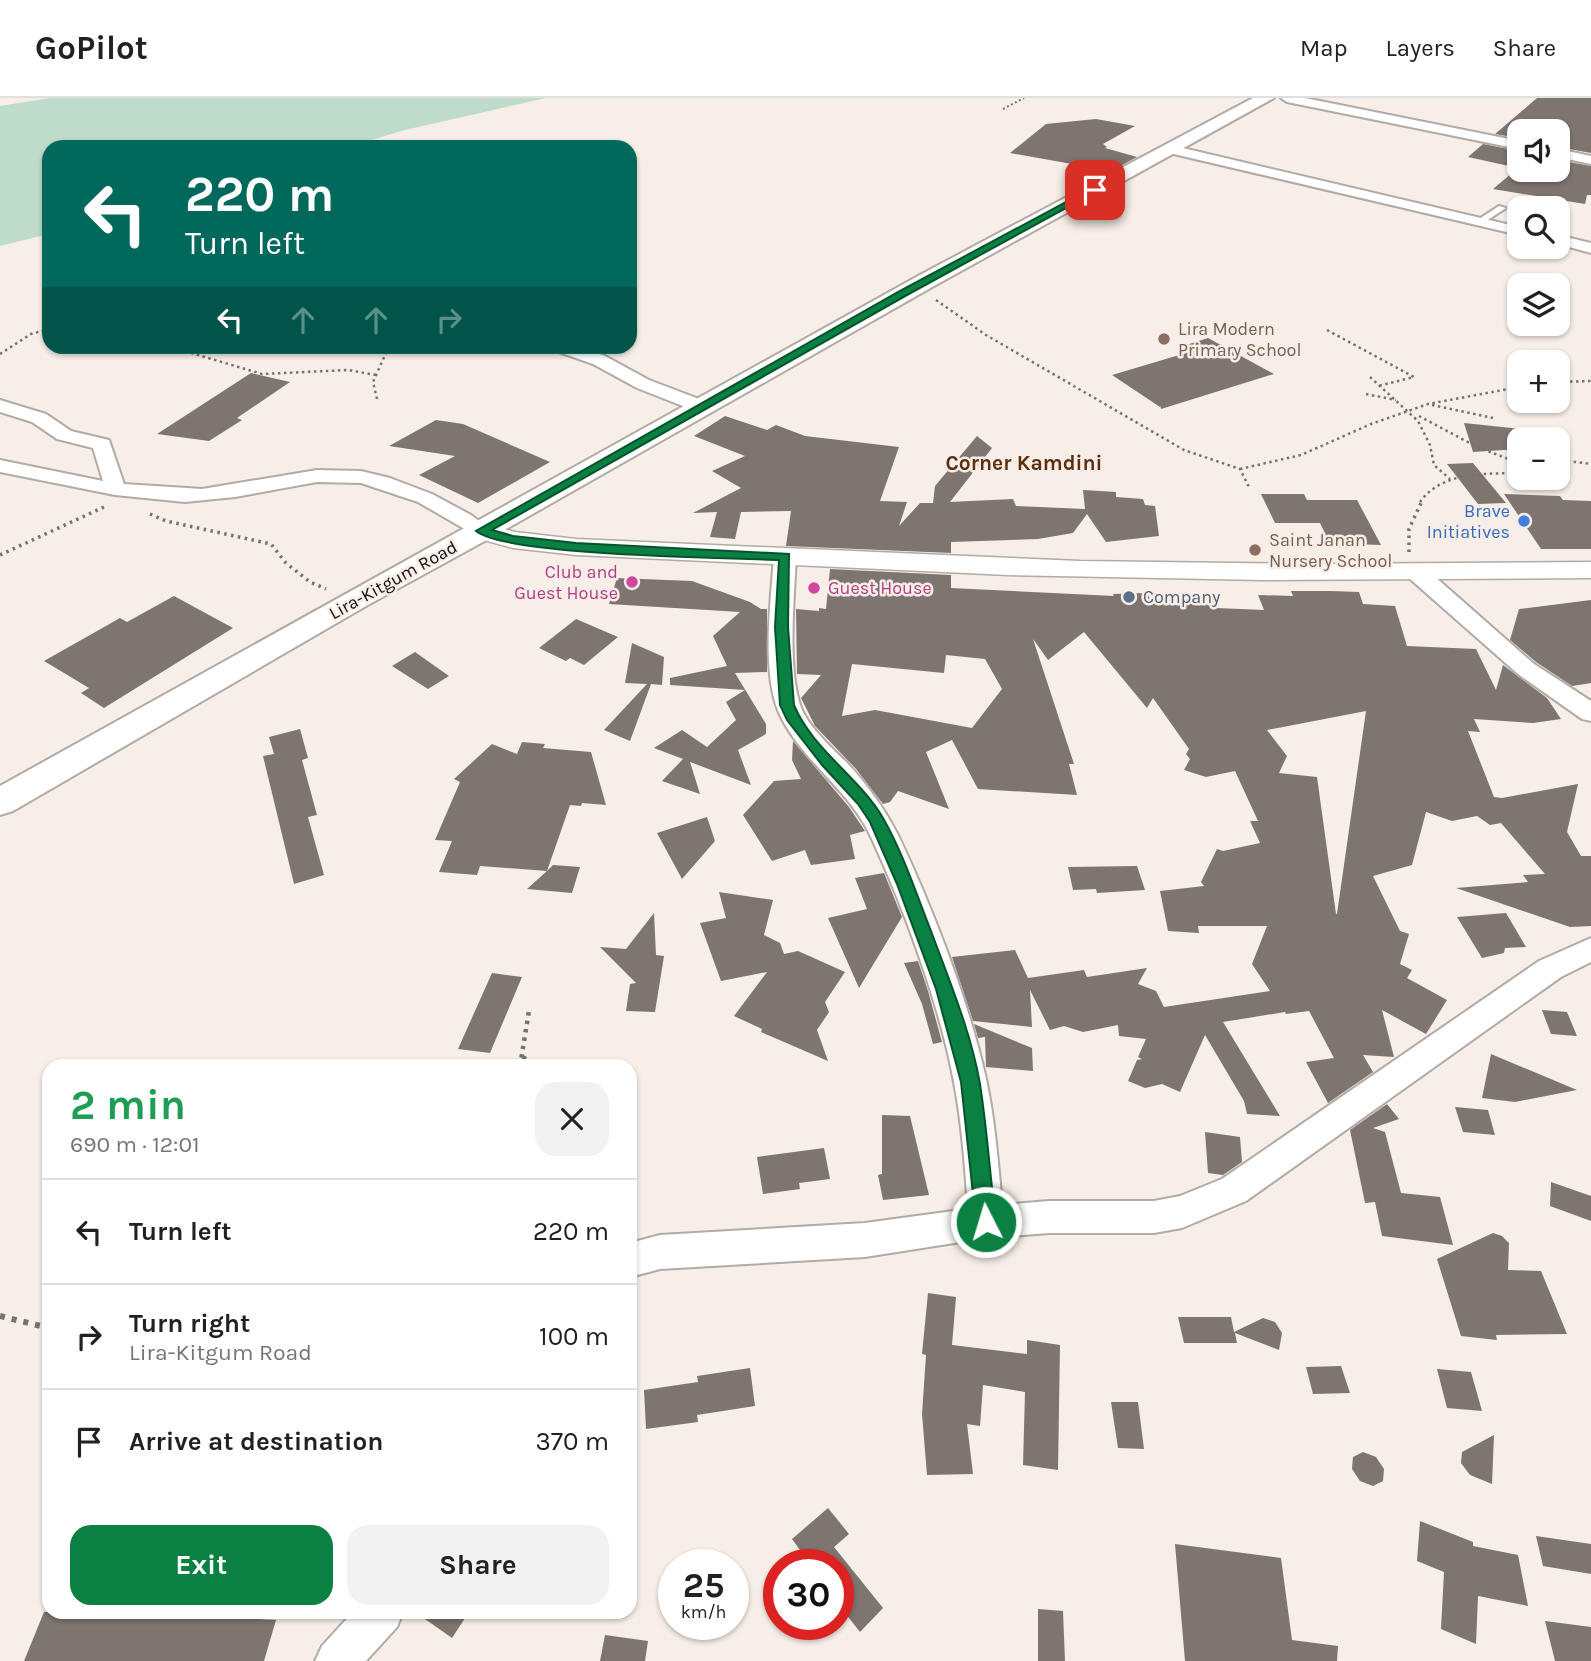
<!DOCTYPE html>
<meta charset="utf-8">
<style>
body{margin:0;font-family:Karla,sans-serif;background:#f2f2f2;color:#202124;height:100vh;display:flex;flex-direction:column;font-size:26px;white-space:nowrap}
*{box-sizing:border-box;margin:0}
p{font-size:23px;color:#757577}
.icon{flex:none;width:38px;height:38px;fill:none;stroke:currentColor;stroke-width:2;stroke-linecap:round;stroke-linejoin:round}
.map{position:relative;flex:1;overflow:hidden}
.panel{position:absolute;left:42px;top:961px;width:595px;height:560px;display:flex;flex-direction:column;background:#fff;border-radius:21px;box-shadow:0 2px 5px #0004}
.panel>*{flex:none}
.banner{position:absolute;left:42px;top:42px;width:595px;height:214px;border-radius:21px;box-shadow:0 2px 5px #0004;background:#00695c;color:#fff;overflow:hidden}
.tools{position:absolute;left:1507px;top:21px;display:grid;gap:14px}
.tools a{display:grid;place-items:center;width:63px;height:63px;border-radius:14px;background:#fff;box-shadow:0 2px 5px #0004;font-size:35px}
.speed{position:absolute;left:658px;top:1451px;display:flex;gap:14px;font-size:35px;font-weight:700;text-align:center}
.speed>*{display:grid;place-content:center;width:91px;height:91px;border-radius:50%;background:#fff;box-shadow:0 2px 5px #0004;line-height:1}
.speed small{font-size:18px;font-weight:400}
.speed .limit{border:10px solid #d22;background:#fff;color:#111}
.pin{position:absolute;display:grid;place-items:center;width:60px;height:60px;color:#fff;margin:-30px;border-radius:14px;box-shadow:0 4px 10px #0006}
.me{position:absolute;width:77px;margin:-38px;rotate:355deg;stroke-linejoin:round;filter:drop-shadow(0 0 5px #0008)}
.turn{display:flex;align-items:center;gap:24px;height:147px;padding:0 28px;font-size:32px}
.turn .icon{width:91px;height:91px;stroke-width:2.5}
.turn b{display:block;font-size:49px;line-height:60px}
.lanes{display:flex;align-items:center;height:66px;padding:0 28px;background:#0003;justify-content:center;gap:35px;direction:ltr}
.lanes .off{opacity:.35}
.round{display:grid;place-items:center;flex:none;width:74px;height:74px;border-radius:21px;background:#f2f2f2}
.head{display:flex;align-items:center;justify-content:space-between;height:119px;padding:0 28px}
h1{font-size:42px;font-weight:700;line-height:52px;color:#1e9e55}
.primary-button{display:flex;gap:14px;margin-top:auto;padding:14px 28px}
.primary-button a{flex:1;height:80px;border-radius:21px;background:#0b8043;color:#fff;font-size:28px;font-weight:700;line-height:80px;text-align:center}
.primary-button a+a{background:#f2f2f2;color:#202124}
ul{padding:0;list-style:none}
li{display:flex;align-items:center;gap:21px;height:105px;padding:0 28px;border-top:2px solid #e0e0e0}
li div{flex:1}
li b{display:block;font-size:26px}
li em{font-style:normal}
header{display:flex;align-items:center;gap:42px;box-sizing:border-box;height:98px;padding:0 35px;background:#fff;border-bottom:2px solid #e0e0e0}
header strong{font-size:33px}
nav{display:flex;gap:38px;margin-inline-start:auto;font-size:24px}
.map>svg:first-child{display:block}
.green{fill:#bedccc}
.building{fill:#7e7570;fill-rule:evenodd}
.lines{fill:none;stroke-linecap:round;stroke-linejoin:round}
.service-casing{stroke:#b2aaa4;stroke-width:4}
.minor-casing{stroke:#b2aaa4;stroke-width:4}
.tertiary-casing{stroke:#b2aaa4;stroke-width:3}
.primary-casing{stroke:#b2aaa4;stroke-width:4}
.path-far4{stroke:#78726e;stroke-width:2;stroke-dasharray:2 2.5;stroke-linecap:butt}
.path-far3{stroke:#78726e;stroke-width:2.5;stroke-dasharray:2.5 3.5;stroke-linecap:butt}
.path-far2{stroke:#78726e;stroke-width:3.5;stroke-dasharray:2.5 4.5;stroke-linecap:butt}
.path-far1{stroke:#78726e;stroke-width:4.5;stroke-dasharray:3.5 5;stroke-linecap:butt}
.path{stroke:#78726e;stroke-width:6;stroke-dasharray:5 7;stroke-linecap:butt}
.service{fill:#fff;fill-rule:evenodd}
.minor{fill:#fff;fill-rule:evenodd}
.tertiary{fill:#fff;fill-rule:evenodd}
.primary{fill:#fff;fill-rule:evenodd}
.route{fill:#0b8043;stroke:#07532c;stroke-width:2}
.education-dot{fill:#8d6e63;stroke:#f7eee8;stroke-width:2.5}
.shop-dot{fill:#3f7fe0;stroke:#f7eee8;stroke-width:2.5}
.hotel-dot{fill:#d1479c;stroke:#f7eee8;stroke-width:2.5}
.service-dot{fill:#5c6f8a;stroke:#f7eee8;stroke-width:2.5}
.labels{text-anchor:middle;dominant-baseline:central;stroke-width:5;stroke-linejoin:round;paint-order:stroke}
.far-education-label{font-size:18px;fill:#785e54;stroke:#f7eee8;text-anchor:start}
.far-shop-label{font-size:18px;fill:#366cbe;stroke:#f7eee8;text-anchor:end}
.far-hotel-label{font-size:18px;fill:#b23c85;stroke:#f7eee8;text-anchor:end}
.far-street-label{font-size:18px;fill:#0f0c0a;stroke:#f7eee8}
.far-service-label{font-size:18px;fill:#4e5e75;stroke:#f7eee8;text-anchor:start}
.far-quarter-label{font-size:21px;font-weight:bold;fill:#5e2e11;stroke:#f7eee8}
</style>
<header>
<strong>GoPilot</strong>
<nav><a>Map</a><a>Layers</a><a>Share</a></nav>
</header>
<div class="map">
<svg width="1591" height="1563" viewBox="0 0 1591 1563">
<rect width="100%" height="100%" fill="#f7eee8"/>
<path class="green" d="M50,0h496l-141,32 -57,17h-299v87l-49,12v-140z"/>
<path class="building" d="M1537,0h54v55l-33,-6v-16h-39v7l-24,-4z
M1096,21l39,7 -32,18 4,3 -2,1 32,9 -26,14 -101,-18 36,-29z
M1483,46l36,7v19h39v-10l33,6v29h-4l-2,9 -92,-15 25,-21 -50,-11z
M1208,240l66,36 -113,35 -1,-4v2l-48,-32 74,-22 -9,-5z
M251,275l39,9 -53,36 5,2 -33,21 -52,-7z
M725,318l42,14 9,-5 29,11 94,11 -19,54 27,1 -8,24 21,-23h13l2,-17 42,-50 15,12 -42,54 63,-3 3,7 69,3 -2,-19 33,2v5l27,2 2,6 10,1 4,30 -53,6 -19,-28 -14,19 -35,6 -87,3v11l-165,-7 5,-35 -50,1 -6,27 -25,-2 7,-25 -24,1 48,-25 -29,-17 33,-15 -51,-20z
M436,322l27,4 87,38 -72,41 -59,-28 36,-19 -66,-10z
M1464,325l57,6 7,10h-9v10l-46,3z
M1473,365l33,40 -28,1 -31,-40z
M1261,396h43l3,6h50l24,45 -27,-1v4h-22l-12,-25h-45z
M1504,396l56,2 3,4 28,1v48h-50z
M830,471l121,6v13l163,8 -1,-2 34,-1 3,6 63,1 3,8 48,2 -6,-15 35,1 -2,-5h40l28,1 4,12 32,2 12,40 69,3 20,41 7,-25 44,33 14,21 -28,4 -59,-4 6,13 -12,-1 26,66 8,1 76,-14 -11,48 14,24h10v70l-21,1 -114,-39 72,-6 -5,-7 22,-1 -44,-51 -11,2 -13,-9 -25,5 -26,-9 -14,53 -39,11 27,55 9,3 -9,30 12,6 -5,8 40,22 -21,34 -44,-24 12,47 -31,-2 10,17 -45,31 -22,-41 28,-4 -25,-47 -23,3 -1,-2 -62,10 57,94 -33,-2 -3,-13 -39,-66 -25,57 -18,-8 -17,4 -17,-7 9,-21 5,-1 -4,-2 8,-18 -27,-3 -1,-11 -35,7 -19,-6 -14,4 -20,-40 2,37 -59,-6 -21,-64 63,-7 13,28 56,-8 3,7 60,-9 -9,16 18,7 8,16 106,-16 -18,-27 15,-38h-69l1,7 -31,-2 -8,-40 44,-5 -3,-4 16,-33 6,2 37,-8 -10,-22h8l-23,-50 -29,6 -22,-7 6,-11 -4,-5 3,-5 -36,-51 -6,10 -63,-76 -36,28 -15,-21 41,125h-5l8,31 -99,-6 -26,-49 -26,12 23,57 -51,-18 -8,11 -7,2 -27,-35 -41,-43 -14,-28 20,-23 -24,-1 -1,-65 23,2v-3l7,1zM946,557l39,4 17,30 -30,39 -97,-18 -33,6 10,-52 92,9zM1366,613l-29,203h-1l-19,-137 -38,-4 8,-17 -20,-26z
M617,480l75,3 58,21 11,7h6v63l-32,1 31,51v10l-28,16 13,35 -61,-23 10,32 -38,-13 21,-22 -29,-11 28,-18 25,17 29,-27 -10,-18 19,-12 -75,-5v-7l57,-12 -14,-30 27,-24 -131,-8z
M174,498l59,32 -129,80 -23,-15 8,-5 -45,-27 76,-43 7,4z
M1591,502v83l-19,3 -36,-24 -26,-22 9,-31z
M576,521l42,18 -34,28 -14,-7 -4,3 -27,-13z
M632,545l32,14 -2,28 -11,-1 -21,57 -26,-11 43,-46 -22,-1z
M415,554l34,24 -21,13 -36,-23z
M300,631l8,29 -6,2 15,55 -9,2 16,58 -30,9 -31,-128 11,-2 -5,-17z
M793,643l56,66 16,24 -15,4 5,24 -44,6 -6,-15 -33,11 -29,-46 31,-34 27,-2 -9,-19z
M522,644l23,2 -2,4 48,4 15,53 -24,-2 -1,3 -11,-1 -23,66 6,-6 27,2 -8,26 -45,-4 20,-18 -67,-5 -3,9 -38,-3 13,-31 -17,-1 25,-58 -6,-3 38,-35 25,10z
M707,719l8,24 -33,38 -25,-46z
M1137,768l8,24 -48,3 -1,-4 -23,1 -5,-23z
M884,775l18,44 -43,71 -31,-70 39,-9 -12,-31z
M719,794l54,8 -9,35 16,8 4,11 14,-3 47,21 -20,30 4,10 -12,18 11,31 -67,-29 1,-3 -28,-13 33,-44 -46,9 -21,-58 26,-5z
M654,815l2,42 8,1 -9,56 -29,-1 4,-27 6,-1 -36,-36 26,2z
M1506,815l20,34 -21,1 -1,5 -22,5 -25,-41z
M918,863l10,30 14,51 -9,2 -11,-40 -18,-41z
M492,875l30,4 -32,76 -32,-4z
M1542,912l25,2 10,24 -26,-2z
M974,926l58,24 1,23 -47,-4 -1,-30 -7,1z
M1491,956l86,36 -62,12 -33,-4z
M1387,1006l12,15 -26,9 12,4 16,61 39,4 13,48 -71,-9 -7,-34 -10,1 -15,-73z
M1455,1009l33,3 7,25 -32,-3z
M882,1017l28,1 19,79 -46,5 -5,-25 4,-1z
M1205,1034l35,5 2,25 -19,13 -15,-2z
M824,1050l6,31 -31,4 1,6 -37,5 -6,-37z
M1551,1084l40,14v25l-41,-15z
M1493,1135l9,3 7,7 -1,27 33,1 26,63 -71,1 1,5 -36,-4 -24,-77z
M928,1195l28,4 -4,48 75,9v-14l33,5 -2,125 -35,-5 2,-73 -42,-7 -3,41 -13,-2 6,50 -46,1 -5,-61 4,-59 -4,-1z
M1178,1219h53l3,15 29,-14 12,4 7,11 -3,17 -44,-17 2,10h-53z
M1341,1268l9,27 -37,1 -7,-27z
M750,1270l5,38 -58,9 1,7 -52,7 -2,-39 54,-8 -1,-6z
M1437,1271l34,3 11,39 -35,-3z
M1111,1304h27l6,47 -26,-1z
M1494,1337l-2,49 -22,-9 -9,-12 1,-11z
M1363,1354l13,5 8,12 -1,12 -10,5 -13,-5 -8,-12 1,-12z
M828,1410l21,26 -15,13 49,61 -23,24 -22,-28v-40h-28l-18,-25z
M1420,1423l53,21v4l45,9 10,51 -50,-10 -2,48 -35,-15 3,-57 -27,-11z
M1536,1438l55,8v30l-48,-8z
M1175,1446l106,14 11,82 46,6 -1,15h-152z
M1038,1511l25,2 2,50h-27z
M44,1514h101l131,8 -12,41h-240z
M415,1514h54l-17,26z
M1545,1523l46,6v34h-36z
M605,1537l43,6 -3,20h-45z"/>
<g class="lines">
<g class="service-casing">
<path id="service" d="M1499,108l7,2 -23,15 -7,-2z"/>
</g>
<g class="minor-casing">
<path id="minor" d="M1281,0h24l214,43v8l-232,-47z
M1170,47l349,82v8l-354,-83v-6z
M1558,51l33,7v8l-33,-7z
M1558,137l33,8v10l-33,-9z
M577,248l28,10 44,24 58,22 2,4 -9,6 -7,-2 -56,-22 -44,-24 -37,-13 -3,-4z
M0,302l46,14 25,17 38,9 15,44 78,5 115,-19 44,1 29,7 42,16 39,21 21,16 -3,4h-14l-57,-33 -57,-19 -44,-1 -82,15 -50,5 -70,-7 -115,-23v-12l103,21 -10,-33 -36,-9 -25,-17 -32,-10z
M785,453l8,1 3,5c-2,40 -10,123 8,157 10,18 28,34 42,48 21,22 38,46 52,73 34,71 71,167 88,244 9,41 12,84 16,126l47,-4h105l26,-5 42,-17 317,-218 52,-23v24l-30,15 -315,224 -64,27 -28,5h-105l-63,5 -121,19 -205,12 -30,8v-34l30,-8 205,-12 103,-14c-3,-43 -6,-85 -14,-127 -14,-76 -50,-174 -83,-245 -21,-46 -66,-74 -89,-118 -22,-40 -11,-117 -8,-162l3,-5z
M1417,468l8,2 109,96 57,37v20l-9,-2 -64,-45 -109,-96 -3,-5 3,-5z
M353,1514h50l-6,15 -31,34h-51l7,-15z"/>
</g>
<g class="tertiary-casing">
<path id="tertiary" d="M482,425l33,9 61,7 504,22 237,3 274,-2v16l-329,2 -254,-5 -432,-20 -63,-7 -40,-11 -4,-6 4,-6z"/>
</g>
<g class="primary-casing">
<path id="primary" d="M1253,0h21l-340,188 -442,251 -126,69 -353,205 -13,4v-29l918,-510z"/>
</g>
<path class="path-far4" d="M1003,11l21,-11"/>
<path class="path-far3" d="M936,202l50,35 198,115 56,19 10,20
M1327,232l87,47 -36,9
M168,248l94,28 86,-4 28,5
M0,256l31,-20 18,-5
M1370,279l48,44 12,24 4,20 16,14
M1558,284l33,-1
M1366,296l30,6
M377,301l-4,-17 13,-29 -3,-7
M1432,307l61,13
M1419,318l58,31 42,16
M1240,371l61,-14 70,-31 57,-20 91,-17
M1558,372l2,-10 31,4
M1420,404c22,-31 65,-28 99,-29"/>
<path class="path-far2" d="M150,416l16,7 105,23 15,19 24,19 16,7
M1409,454v-23l13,-28
M0,457l104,-48"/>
<path class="path-far1" d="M523,959l11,9
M520,968l9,-55"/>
<path class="path" d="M0,1218l49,12"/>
<use href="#service" class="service"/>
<use href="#minor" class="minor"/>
<use href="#tertiary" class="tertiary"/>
<use href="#primary" class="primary"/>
</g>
<path class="route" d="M1092,90l7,2 -192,105 -415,235 21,6 63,7 213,11 -1,73 6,78c18,44 65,72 89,113 20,35 33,75 48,113 18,49 40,101 49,153 7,45 10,92 16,138l-3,6 -7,3 -7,-3 -3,-6 -15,-140 -25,-93 -39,-105 -27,-62 -12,-18 -36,-39 -35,-45 -7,-15 -5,-78 4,-67c-52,-2 -272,-4 -303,-29l424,-240z"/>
<g class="education-dot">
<circle cx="1164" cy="241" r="7"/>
<circle cx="1255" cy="452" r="7"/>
</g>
<circle class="shop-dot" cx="1524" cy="423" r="7"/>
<g class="hotel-dot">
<circle cx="632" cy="484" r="7"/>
<circle cx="814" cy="490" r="7"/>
</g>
<circle class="service-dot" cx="1129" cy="499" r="7"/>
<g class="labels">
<g class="far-education-label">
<text x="1178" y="231">Lira Modern<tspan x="1178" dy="21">Primary School</tspan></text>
<text x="1269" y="442">Saint Janan<tspan x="1269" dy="21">Nursery School</tspan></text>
</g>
<g class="far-shop-label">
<text x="1510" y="413">Brave<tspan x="1510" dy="21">Initiatives</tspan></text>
</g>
<g class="far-hotel-label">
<text x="618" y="474">Club and<tspan x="618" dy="21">Guest House</tspan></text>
<text x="828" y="490" text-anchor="start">Guest House</text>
</g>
<g class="far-street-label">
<text transform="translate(393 482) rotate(-29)">Lira-Kitgum Road</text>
</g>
<g class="far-service-label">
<text x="1143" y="499">Company</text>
</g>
<g class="far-quarter-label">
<text x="1024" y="365">Corner Kamdini</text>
</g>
</g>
</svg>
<div class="tools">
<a><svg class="icon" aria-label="sound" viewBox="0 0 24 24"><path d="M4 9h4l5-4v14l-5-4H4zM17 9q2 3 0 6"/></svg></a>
<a><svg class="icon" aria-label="search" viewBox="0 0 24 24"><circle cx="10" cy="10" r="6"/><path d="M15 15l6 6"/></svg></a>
<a><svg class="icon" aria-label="layers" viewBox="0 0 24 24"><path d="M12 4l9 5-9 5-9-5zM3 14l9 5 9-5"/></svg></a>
<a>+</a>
<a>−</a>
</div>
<div class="speed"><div>25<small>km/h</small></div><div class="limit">30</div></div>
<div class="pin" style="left:1095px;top:92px;background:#d93025"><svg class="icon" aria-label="arrive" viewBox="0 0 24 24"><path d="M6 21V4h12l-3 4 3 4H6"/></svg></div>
<svg class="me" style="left:986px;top:1124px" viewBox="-20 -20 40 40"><circle r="17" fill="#0b8043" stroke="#fff" stroke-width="3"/><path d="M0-11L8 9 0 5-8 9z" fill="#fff"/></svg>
<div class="banner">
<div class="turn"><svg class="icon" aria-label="left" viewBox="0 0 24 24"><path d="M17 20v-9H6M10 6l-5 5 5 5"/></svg><div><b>220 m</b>Turn left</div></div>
<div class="lanes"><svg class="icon" aria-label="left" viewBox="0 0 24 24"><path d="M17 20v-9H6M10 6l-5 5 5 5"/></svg><svg class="icon off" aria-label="ahead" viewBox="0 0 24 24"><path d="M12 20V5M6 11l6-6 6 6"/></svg><svg class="icon off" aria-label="ahead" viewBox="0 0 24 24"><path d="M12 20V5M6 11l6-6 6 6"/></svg><svg class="icon off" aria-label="right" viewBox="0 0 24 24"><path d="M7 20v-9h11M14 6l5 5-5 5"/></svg></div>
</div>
<section class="panel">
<div class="head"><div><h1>2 min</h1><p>690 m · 12:01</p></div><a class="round"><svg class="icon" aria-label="close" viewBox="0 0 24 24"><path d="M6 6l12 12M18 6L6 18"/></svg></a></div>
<ul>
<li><svg class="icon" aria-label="left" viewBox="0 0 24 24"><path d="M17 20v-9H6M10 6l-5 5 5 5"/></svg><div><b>Turn left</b></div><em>220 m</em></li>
<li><svg class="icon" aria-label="right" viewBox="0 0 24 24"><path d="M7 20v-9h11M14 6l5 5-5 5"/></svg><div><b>Turn right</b><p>Lira-Kitgum Road</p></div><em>100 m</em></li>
<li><svg class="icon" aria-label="arrive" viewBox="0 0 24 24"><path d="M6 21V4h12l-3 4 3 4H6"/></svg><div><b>Arrive at destination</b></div><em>370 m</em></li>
</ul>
<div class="primary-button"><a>Exit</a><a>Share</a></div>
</section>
</div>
